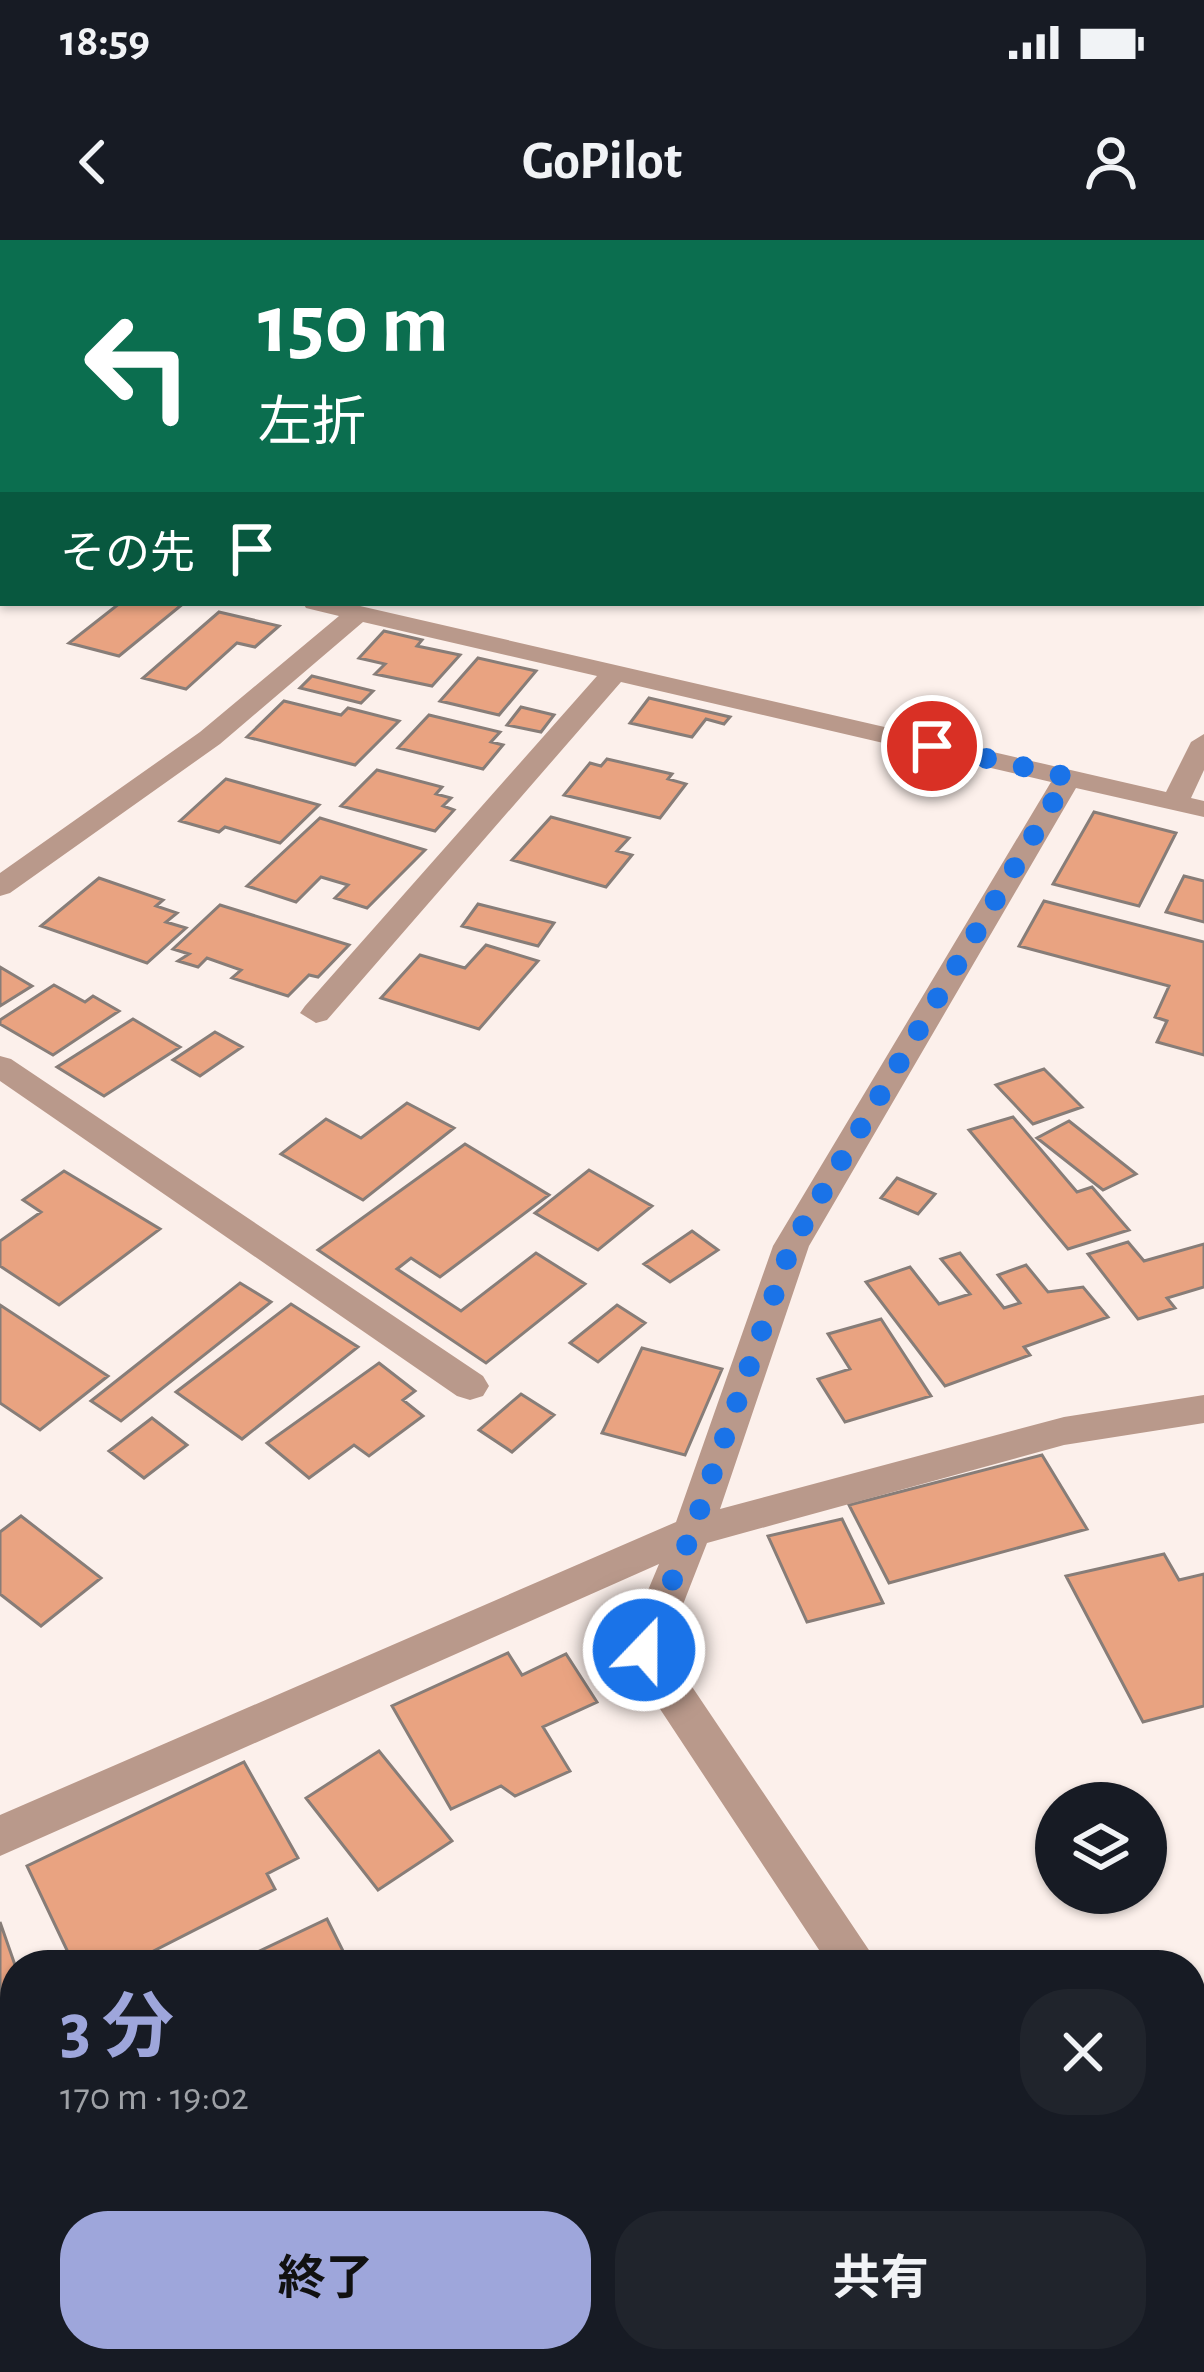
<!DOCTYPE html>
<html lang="ja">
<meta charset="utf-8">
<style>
body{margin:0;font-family:"Alegreya Sans","Noto Sans JP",sans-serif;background:#20242c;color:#f1f3f6;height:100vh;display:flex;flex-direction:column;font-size:45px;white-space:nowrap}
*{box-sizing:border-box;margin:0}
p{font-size:39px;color:#9ea1a6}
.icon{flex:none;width:66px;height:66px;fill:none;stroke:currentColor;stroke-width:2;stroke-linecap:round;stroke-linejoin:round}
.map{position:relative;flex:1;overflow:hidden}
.side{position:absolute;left:0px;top:1710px;width:1206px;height:423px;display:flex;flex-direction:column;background:#171b24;border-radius:48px 48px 0 0;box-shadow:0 3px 9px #0004}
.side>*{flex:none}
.banner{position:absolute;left:0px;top:0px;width:1206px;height:366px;box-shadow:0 3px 9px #0004;background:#0b6e4f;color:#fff;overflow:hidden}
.tools{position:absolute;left:1035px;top:1542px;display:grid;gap:24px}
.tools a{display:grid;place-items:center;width:132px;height:132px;border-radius:50%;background:#171b24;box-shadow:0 3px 9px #0004;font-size:60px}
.pin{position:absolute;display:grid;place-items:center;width:102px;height:102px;color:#fff;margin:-51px;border:6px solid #fff;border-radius:50%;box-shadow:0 3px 12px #0007}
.me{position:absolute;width:132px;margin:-66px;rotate:22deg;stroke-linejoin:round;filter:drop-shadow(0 0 9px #0008)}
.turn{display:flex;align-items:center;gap:42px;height:252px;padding:0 60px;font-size:54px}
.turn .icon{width:156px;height:156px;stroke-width:2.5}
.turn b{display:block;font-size:84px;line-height:102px}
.then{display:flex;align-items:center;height:114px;padding:0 60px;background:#0003;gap:24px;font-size:45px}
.round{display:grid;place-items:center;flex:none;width:126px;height:126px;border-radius:48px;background:#20242c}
.overview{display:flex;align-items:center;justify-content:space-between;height:204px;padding:0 60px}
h1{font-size:72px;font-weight:700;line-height:90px;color:#9ea6db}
.primary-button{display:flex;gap:24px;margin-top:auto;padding:24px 60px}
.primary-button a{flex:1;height:138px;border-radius:48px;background:#9ea6db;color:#111;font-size:48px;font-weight:700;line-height:138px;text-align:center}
.primary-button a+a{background:#20242c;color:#f1f3f6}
.status{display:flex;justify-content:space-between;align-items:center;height:84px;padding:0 60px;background:#171b24;direction:ltr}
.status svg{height:33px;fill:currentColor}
header{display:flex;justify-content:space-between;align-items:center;height:156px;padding:0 60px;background:#171b24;font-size:54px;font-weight:700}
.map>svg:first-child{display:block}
.building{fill:#e9a381;stroke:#877d78;stroke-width:3}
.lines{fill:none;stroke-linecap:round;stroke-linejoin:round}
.minor{fill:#b9998b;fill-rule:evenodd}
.route{stroke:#1a73e8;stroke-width:21;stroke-dasharray:0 37.8}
</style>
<div class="status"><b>18:59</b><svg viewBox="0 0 49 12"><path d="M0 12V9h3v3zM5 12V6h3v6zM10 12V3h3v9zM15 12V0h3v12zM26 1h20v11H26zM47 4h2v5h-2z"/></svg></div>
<header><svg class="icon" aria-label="back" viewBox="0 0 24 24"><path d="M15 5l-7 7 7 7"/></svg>GoPilot<svg class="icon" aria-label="person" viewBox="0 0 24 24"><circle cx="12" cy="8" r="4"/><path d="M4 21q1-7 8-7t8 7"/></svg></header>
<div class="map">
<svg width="1204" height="2132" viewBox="0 0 1204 2132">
<rect width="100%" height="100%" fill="#fcf0eb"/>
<path class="building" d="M120,363h64l-65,53 -50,-13z
M219,372l60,14 -24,21 -18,-4 -51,46 -43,-11z
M384,391l38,9 -5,6 43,9 -28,31 -57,-12 10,-10 -26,-6z
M478,418l58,13 -37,44 -59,-14z
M312,436l61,15 -12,12 -61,-15z
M649,458l81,19 -6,7 -18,-5 -14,18 -62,-14z
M284,461l57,14 7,-7 51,13 -44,44 -108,-28z
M521,467l33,8 -13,17 -34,-7z
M429,475l71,17 -9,10 12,3 -20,24 -85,-21z
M607,519l65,15 -4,5 18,5 -26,34 -96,-23 26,-32 11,3z
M377,530l65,17 -6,7 15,4 -8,8 11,4 -19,21 -94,-25z
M226,539l93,26 -39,38 -55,-16 -6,5 -39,-11z
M1094,572l82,21 -37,73 -86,-22z
M551,577l78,21 -12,13 15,4 -26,32 -94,-27z
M320,578l105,32 -58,58 -32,-10 13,-13 -27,-8 -25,25 -49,-16z
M1184,636l20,5v41l-38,-10z
M99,638l64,22 -7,6 21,7 -11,9 20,6 -39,35 -106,-37z
M1044,661l160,41v113l-47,-13 10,-21 -12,-4 14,-31 -150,-40z
M478,664l76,19 -16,23 -76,-20z
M220,665l129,40 -31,32 -9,-2 -21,21 -56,-18 9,-8 -34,-12 -9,9 -20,-6 11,-7 -16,-5z
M486,705l52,16 -59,68 -98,-31 39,-43 45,13z
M0,727l32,19 -32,20z
M54,745l31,17 8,-6 26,15 -66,44 -53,-31v-4z
M133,779l47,28 -76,49 -47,-29z
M215,792l27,15 -42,29 -27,-16z
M1044,829l38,38 -49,17 -37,-39z
M407,863l47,25 -91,72 -82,-46 45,-35 35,19z
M1013,877l64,75 15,-5 37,43 -61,19 -99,-119z
M1069,881l67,53 -33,16 -66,-52z
M465,904l84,51 -109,82 -29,-19 -14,11 64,42 75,-58 49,31 -99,79 -168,-113z
M589,930l63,36 -54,44 -63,-37z
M64,931l96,58 -101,76 -59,-39v-25l41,-29 -18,-12z
M897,938l38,16 -17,20 -37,-16z
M692,991l26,19 -48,32 -26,-18z
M1128,1002l16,19 60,-17v43l-37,11 8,10 -37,11 -50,-65z
M960,1013l44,55 16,-5 -22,-28 28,-10 22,27 35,-5 25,30 -84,30 6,8 -85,31 -79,-104 44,-15 29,37 31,-10 -29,-35z
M240,1043l31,19 -150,119 -30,-20z
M291,1064l67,43 -116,92 -66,-47z
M0,1065l108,71 -68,54 -40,-27z
M617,1065l28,18 -47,39 -28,-19z
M881,1079l50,77 -86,26 -27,-43 32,-10 -22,-35z
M642,1108l80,21 -37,86 -83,-22z
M379,1123l36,28 -12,9 20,16 -54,40 -15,-11 -45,33 -42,-35z
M521,1154l33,21 -42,37 -33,-22z
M152,1178l35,27 -43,33 -35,-27z
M1042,1215l45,74 -198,54 -40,-78z
M21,1276l80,62 -60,48 -41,-32v-62z
M842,1279l41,84 -76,19 -39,-86z
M1164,1314l15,26 25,-6v132l-61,16 -77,-146z
M508,1413l14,22 44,-21 31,48 -54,25 27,44 -55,25 -14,-10 -50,23 -59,-103z
M379,1511l73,90 -74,49 -72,-92z
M244,1522l54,96 -31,16 8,15 -149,76h-52l-47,-99z
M327,1679l23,46h-120z
M0,1682l15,43v46l-15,7z
M15,1845v120l-15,6v-119z
M1203,1897l1,1v160l-13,-18v-137z
M872,2118h34l9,14h-66z
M936,2118h119l8,14h-119z"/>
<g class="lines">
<path class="minor" d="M750,0h31l3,3h-32z
M1203,107h1v12h-1z
M1203,194h1v14h-1z
M3,249v15l-3,1v-15z
M0,283l3,1v14l-3,-1z
M303,363h44l819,189 25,-50 13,-8v36l-13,28 13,3v16l-128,-29 -267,458 -89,263 344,-92 140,-22v28l-140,22 -357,98 -41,105 213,317h-50l-200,-303 -6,-12 36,-86 -659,292v-41l676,-293 97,-276 278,-464 -430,-100 -294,338 -11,3 -16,-10 5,-7 292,-330 -234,-54 -143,122 -210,149 -10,3v-23l200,-141 139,-116 -33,-8z
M0,816l11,3 472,317 6,10 -6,10 -13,4 -13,-4 -457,-315z
M1204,1792v50l-13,5v-50z
M706,2118h69l-5,14h-70z"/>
</g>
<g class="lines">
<path class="route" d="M644,1410l48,-118 99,-286 277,-469 -136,-31"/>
</g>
</svg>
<div class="tools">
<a><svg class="icon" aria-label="layers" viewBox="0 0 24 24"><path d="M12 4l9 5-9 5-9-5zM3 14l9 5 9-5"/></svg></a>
</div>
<div class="pin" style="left:932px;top:506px;background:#d93025"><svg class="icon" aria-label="arrive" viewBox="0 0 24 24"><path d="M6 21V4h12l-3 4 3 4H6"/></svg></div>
<svg class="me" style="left:644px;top:1410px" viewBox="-20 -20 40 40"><circle r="17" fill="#1a73e8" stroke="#fff" stroke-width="3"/><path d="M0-11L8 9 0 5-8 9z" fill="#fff"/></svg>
<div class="banner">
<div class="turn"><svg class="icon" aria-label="left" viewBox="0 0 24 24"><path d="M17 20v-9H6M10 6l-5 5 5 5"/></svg><div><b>150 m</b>左折</div></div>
<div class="then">その先<svg class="icon" aria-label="arrive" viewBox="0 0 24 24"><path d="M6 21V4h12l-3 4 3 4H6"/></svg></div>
</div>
<section class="side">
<div class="overview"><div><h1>3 分</h1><p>170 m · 19:02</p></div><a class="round"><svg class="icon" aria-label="close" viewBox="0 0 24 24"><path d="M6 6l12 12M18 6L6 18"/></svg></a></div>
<div class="primary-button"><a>終了</a><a>共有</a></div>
</section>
</div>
